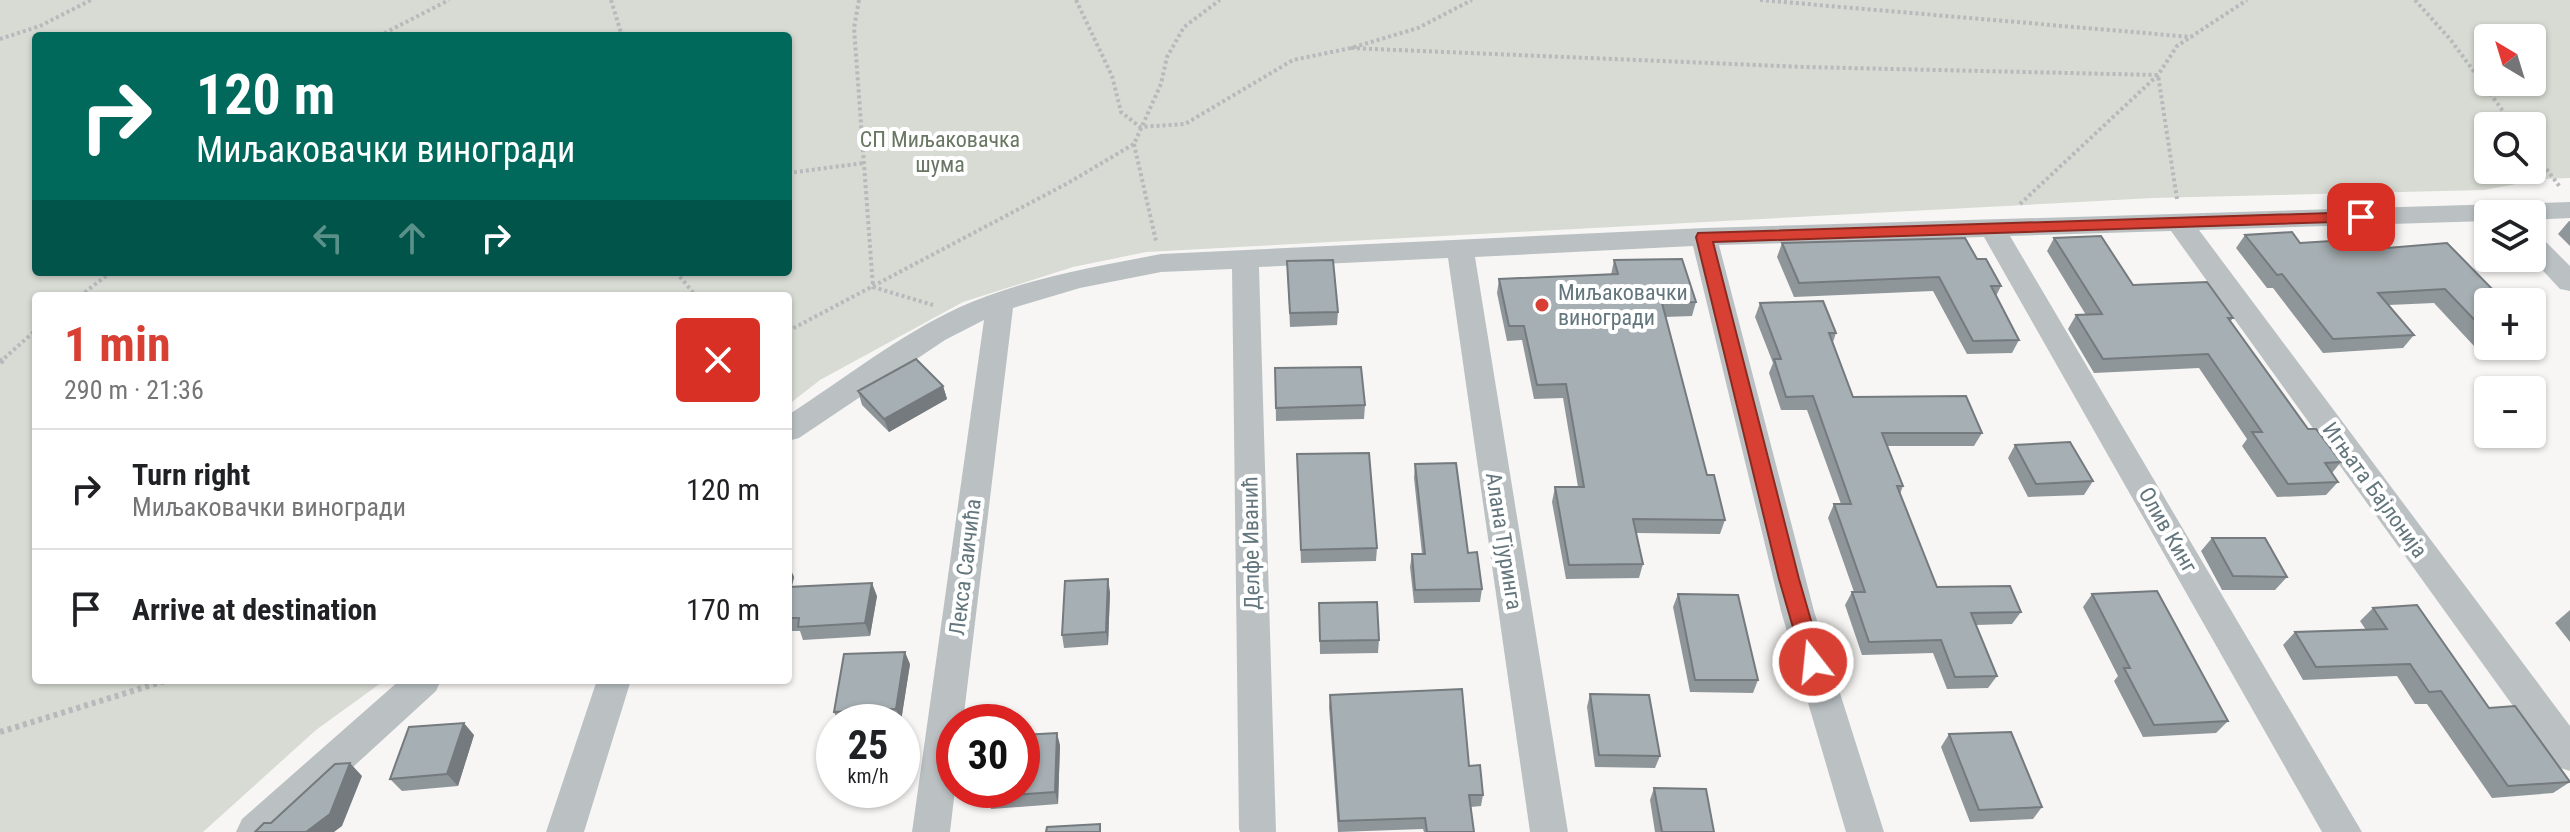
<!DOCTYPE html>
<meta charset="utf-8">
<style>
body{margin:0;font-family:"Roboto Condensed",sans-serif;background:#f6f6f6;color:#202124;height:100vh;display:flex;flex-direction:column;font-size:30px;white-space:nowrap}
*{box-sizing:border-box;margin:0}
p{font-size:26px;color:#757577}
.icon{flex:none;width:44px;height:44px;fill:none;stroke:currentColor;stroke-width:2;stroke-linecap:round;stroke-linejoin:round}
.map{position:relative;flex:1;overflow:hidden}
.side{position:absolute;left:32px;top:292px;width:760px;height:392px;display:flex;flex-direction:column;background:#fff;border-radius:8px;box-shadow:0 2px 6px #0004}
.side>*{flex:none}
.guide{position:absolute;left:32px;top:32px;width:760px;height:244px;border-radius:8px;box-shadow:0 2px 6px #0004;background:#00695c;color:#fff;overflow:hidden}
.needle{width:52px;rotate:322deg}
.tools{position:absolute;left:2474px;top:24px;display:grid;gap:16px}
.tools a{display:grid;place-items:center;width:72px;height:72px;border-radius:8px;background:#fff;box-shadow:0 2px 6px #0004;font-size:40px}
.speed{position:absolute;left:816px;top:704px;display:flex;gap:16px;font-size:40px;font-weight:700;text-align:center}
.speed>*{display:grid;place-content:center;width:104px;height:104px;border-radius:50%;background:#fff;box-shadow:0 2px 6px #0004;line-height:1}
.speed small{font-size:20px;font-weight:400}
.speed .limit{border:12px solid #d22;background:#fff;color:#111}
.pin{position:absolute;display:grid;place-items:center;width:68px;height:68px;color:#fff;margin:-34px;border-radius:16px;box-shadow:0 4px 12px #0006}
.me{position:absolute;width:88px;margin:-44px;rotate:344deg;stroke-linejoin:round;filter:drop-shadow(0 0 6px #0008)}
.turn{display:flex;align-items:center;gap:28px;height:168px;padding:0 32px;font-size:36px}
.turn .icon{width:104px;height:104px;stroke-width:2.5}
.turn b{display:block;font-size:56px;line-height:68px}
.lanes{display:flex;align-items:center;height:76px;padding:0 32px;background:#0003;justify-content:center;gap:40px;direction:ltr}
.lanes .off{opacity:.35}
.round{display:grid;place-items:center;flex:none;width:84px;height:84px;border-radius:8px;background:#f6f6f6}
.headline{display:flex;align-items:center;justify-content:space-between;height:136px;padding:0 32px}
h1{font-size:48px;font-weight:700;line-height:60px;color:#d84033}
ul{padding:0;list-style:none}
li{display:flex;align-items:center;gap:24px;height:120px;padding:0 32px;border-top:2px solid #e0e0e0}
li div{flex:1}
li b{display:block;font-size:30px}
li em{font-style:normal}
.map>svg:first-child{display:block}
.green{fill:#d7dbd3;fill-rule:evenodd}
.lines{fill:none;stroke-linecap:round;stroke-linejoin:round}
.path-far1{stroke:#b6babc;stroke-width:4;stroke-dasharray:3 3;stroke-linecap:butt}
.path{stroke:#b6babc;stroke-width:6;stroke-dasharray:4 4;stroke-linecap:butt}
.minor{fill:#bbc1c3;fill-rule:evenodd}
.wall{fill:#8f969a}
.shaded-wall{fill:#747a7d}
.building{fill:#a6afb3;stroke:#747a7d;stroke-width:2}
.route{fill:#d84033;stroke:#8c2a21;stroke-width:2}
.poi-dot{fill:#d84033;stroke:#fff;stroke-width:3}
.labels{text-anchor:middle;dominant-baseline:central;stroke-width:8;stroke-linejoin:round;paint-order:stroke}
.park-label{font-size:22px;fill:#687662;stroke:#fff}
.poi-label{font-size:22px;fill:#64767d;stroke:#fff;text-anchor:start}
.street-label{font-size:22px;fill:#64767d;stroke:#fff}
</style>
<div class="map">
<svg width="2570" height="832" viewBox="0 0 2570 832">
<rect width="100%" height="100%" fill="#f7f6f4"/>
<path class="green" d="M0,0h2570v178l-26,1 -60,11 -331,8 -1007,54 -73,15 -110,35 -143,78 -32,25v-109h-752v384h349l-69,50 -113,102h-203zM36,36h752v236h-752zM2488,38h44v44h-44zM2488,126h44v44h-44z"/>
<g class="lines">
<path class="path-far1" d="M611,0l11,36
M859,0l-5,28 19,259 60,18
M1076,0l36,76 9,36 19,15 45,-3 108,-64 58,-12 67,-20 54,-28
M1760,0l431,37
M2415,0l35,39 64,87
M379,36l70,-36
M0,39l40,-13 51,-26
M1351,48l453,19 354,8 19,124
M1134,144l22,97
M2532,150l28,37
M788,173l76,-10
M2020,204l138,-129 19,-29 70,-46
M676,272l20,24
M80,296l31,-24
M788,331l280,-148 66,-39 27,-60 6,-27 17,-30 36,-27
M0,362l36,-32"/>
<path class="path" d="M0,362l3,-2
M0,732l168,-52"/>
<path class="minor" d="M2570,202v16l-38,2v-6h-44v7l-289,9 371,496v45l-13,-4 -386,-536 -161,5 352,596h-40l-338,-595 -265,8 95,366 70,221h-38l-65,-221 -88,-365 -218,11 93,575h-38l-82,-574 -189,9 17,565h-36l-1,-3 -7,-560 -71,3 -81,16 -67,20 -50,414h-9l1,68 -5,42h-38l72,-512 -39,20 -146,98 -11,3v-26c56,-36 111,-80 172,-108 63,-28 133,-40 201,-53l543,-26z
M2532,234l9,3 29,29v25l-10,-2 -29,-31z
M400,680h41l-5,11 -154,141h-46l6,-13z
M597,680h34l-47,152h-38z"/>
</g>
<path class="wall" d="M2569,221h1v25l-12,-12z
M2245,235l55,8 87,5 101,54v43l-14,1 -40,-43 -45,2 25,30 -11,13 -80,5 -50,-65h-6l-31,-40z
M2054,238l79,47 100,33 -3,4 78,107 33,33 -9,11 6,9 -12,13 -49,2 -35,-51 5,-7 -48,-71 -105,5 -26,-44 8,-14h10l-39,-64z
M1782,243l195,16 24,27 -5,10 23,44 -7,13 -45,1 -34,-63 -139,6 -17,-40z
M1614,260l82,42 -4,14 -27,1 42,158 18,45 -5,14 -84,-1 7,31 -4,14 -73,1 -14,-77 3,-15h23l-15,-89 -29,1 -12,-59 -15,1 -10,-48 2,-14 112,-4z
M1287,261l51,51 -1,13 -47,2z
M1760,303l76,30 -3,9 20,55 129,36 -8,13h-86l15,40 -3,8 37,93 84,25 -9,12 -36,1 21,51 -9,12 -41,1 -14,-36 -71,2 -17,-50 7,-13h2l-26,-74 6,-14h7l-34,-94h-26l-12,-37 4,-10 -18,-46z
M2532,317l11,11 -11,12z
M1275,368l90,37 -1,14 -88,2z
M943,386l4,13 -58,33 -27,-27 -4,-14z
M2015,445l78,36 -9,14 -56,2 -20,-39z
M1297,454l80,94 -1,13 -75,2z
M1415,464l53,89 14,36 -2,13 -66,1 -4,-36 2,-13h10l-8,-76z
M2212,538l75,39 -12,13h-53l-21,-39z
M788,564l6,13 -2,10 85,9 -7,40 -67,4 -3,-9h-12z
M1110,592l-2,53 -44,3 -2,-13z
M1678,594l80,86 -5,13 -63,-1 -17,-85z
M2092,594l136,127 -12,12 -73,4 -29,-56 4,-5 -35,-69z
M1319,603l60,37 -1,13 -58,1z
M2373,608l116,100 81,74 -17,11 -61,5 -65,-94h-12l-18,-28 -94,4 -20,-35 12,-13 71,-2 -6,-9z
M2570,610v32l-15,-19z
M910,664l-9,57 -63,1 -4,-10z
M1590,694l70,62 -5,12 -60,-1 -8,-60z
M1330,695l139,71 14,29 -2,11 -10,1 3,25h-50l-1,-3 -85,3 -9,-125z
M1949,734l93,73 -9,12 -63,3 -29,-75z
M474,735l-16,51 -56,5 -12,-12z
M1060,745l-2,59 -67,5 -4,-12z
M1654,788l60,44h-59l-5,-32z"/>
<path class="shaded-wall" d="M943,386l4,13 -58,33 -5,-13z
M788,564l6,13 -6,23z
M1108,579l2,13 -2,53 -2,-13z
M872,583l5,13 -7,40 -5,-13z
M905,652l5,12 -9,57 -5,-12z
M464,723l10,12 -16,51 -11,-12z
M1057,733l3,12 -2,59 -3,-12z
M350,763l12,13 -20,50 -8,6h-28z"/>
<path class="building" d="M2292,232l8,11 78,-5 9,10 60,-5 49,50 12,-1 10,10h-30v30h-2l-41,-43 -67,4 36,42 -81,4 -51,-65 -5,1 -32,-40z
M2101,236l32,49 74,-3 26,36h-5l80,111h8l25,33 -16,1 13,19 -50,2 -36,-52h10l-54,-78 -105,5 -27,-44 26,-1 -48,-76z
M1965,238l12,21h9l15,27h-10l28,54 -46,1 -34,-64 -140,6 -17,-40z
M1682,259l14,43 -34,1 45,172h7l11,45 -92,-1 10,45 -74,1 -14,-78h29l-18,-103 -29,1 -13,-59h-15l-10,-47 119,-5 -4,-14z
M1333,260l5,52 -48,1 -3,-52z
M1823,301l13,32h-7l24,64 113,-1 16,37h-100l21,53h-6l40,101 73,-1 11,26 -50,1 26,63 -42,1 -14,-37 -72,2 -17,-50h13l-31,-88h17l-38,-108 -27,1 -12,-38h7l-21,-56z
M2532,317l11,11 -11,1z
M916,359l27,27 -59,33 -26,-28z
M1361,367l4,38 -89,3 -1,-40z
M2070,442l23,39 -57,3 -21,-39z
M1369,453l8,95 -76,2 -4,-96z
M1456,463l12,90 9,-1 5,37 -67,1 -3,-36h13l-10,-90z
M2212,538h53l22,39 -54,-1z
M1108,579l-2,53 -44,3 3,-54z
M872,583l-7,40 -67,4 1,-9h-11v-31z
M2157,591l71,130 -74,4 -30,-57h6l-38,-74z
M1678,594l60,1 20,85h-63z
M1377,602l2,38 -59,1 -1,-38z
M2417,605l72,103 26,-2 55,76 -62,4 -67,-95 -12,1 -19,-28 -94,3 -21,-35 92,-3 -14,-21z
M905,652l-9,57 -62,3 10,-58z
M1462,689l7,77 11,-1 3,30h-14l5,37h-47l-2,-14 -86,3 -9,-126z
M1590,694l59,1 11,61 -61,-1z
M464,723l-17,51 -57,5 19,-52z
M2011,732l31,75 -63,3 -30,-76z
M1057,733l-2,59 -68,5v-7h35v-55z
M350,763l-20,51 -24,18h-51l9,-9h7l64,-59z
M1654,788l52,1 8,43h-52z
M1100,824v8h-54l1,-5z"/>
<path class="route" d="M2361,212l6,2v7l-654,21 86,337 24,83 -3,7 -7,2 -8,-2 -26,-90 -83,-342 2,-4z"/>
<circle class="poi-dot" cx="1542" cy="305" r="8"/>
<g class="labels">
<g class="park-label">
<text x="940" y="139">СП Миљаковачка<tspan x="940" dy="25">шума</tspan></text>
</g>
<g class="poi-label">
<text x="1558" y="292">Миљаковачки<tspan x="1558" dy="25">виногради</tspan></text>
</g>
<g class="street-label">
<text transform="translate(2375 490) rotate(54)">Игњата Бајлонија</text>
<text transform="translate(2168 530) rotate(60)">Олив Кинг</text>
<text transform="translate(1504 541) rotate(81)">Алана Тјуринга</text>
<text transform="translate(1251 543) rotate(-91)">Делфе Иванић</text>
<text transform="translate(965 567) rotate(-83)">Лекса Саичића</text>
</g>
</g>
</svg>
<div class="tools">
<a><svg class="needle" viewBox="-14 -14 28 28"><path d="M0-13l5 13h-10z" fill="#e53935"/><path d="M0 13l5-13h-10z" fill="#757577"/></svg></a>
<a><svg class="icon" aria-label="search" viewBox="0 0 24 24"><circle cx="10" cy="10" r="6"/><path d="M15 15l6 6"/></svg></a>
<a><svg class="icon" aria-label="layers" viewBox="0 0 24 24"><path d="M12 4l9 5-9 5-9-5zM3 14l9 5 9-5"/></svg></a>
<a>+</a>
<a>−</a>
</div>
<div class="speed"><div>25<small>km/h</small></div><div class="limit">30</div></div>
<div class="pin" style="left:2361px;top:217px;background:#d93025"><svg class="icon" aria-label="arrive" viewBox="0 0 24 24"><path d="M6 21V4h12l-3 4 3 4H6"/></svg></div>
<svg class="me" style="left:1813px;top:662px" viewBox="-20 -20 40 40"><circle r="17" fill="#d84033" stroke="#fff" stroke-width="3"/><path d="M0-11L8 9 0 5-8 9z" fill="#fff"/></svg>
<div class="guide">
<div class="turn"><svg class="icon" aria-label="right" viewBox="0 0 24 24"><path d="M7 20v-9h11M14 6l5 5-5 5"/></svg><div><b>120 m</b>Миљаковачки виногради</div></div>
<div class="lanes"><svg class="icon off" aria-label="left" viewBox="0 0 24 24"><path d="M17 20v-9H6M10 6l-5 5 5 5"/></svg><svg class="icon off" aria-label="ahead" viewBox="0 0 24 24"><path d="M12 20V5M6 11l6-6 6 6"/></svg><svg class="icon" aria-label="right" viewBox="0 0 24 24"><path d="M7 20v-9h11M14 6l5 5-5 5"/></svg></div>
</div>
<section class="side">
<div class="headline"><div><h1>1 min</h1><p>290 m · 21:36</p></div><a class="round" style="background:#d93025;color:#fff"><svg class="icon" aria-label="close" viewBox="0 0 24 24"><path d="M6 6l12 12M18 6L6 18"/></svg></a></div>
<ul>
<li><svg class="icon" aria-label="right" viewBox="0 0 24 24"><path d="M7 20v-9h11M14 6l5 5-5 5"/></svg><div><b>Turn right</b><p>Миљаковачки виногради</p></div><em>120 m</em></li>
<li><svg class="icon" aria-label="arrive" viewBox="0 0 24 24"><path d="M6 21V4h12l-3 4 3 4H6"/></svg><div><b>Arrive at destination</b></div><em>170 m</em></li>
</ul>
</section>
</div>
